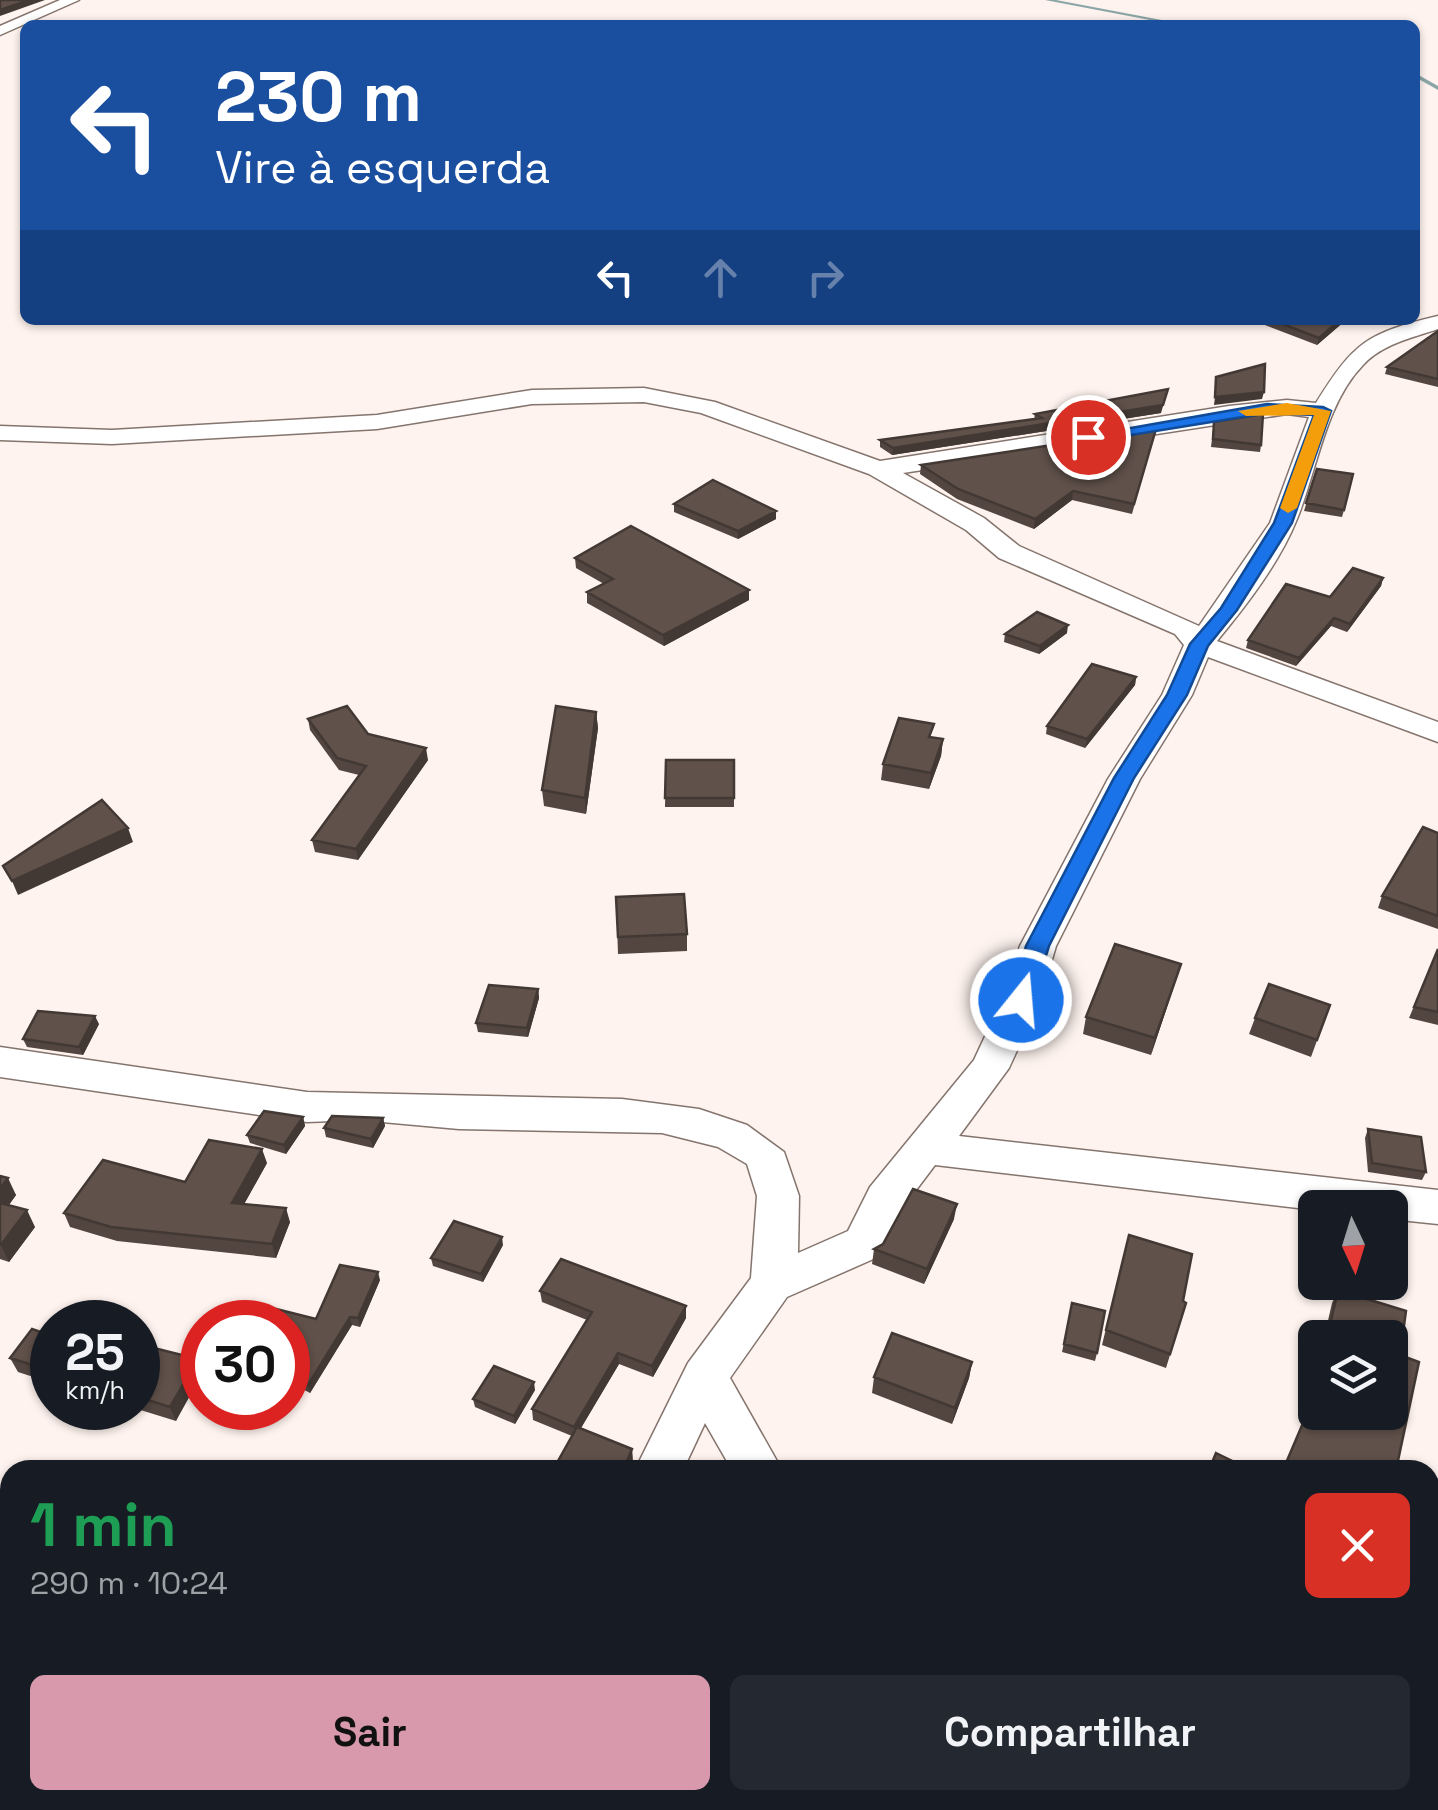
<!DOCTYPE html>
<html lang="pt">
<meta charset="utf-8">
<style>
body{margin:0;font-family:"Space Grotesk",sans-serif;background:#242831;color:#f1f3f6;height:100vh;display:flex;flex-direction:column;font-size:38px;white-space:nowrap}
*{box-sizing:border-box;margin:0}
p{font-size:32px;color:#9ea1a6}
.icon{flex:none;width:55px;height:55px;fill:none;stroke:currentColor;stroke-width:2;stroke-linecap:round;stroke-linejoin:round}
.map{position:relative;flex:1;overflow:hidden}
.panel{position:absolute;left:0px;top:1460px;width:1440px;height:350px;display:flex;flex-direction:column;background:#171b24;border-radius:30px 30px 0 0;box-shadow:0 2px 8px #0004}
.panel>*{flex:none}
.guide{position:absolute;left:20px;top:20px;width:1400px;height:305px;border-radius:15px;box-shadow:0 2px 8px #0004;background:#1a4fa0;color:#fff;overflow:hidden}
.needle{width:65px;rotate:176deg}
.buttons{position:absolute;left:1298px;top:1190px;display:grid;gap:20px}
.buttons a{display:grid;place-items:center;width:110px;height:110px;border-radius:15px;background:#171b24;box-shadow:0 2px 8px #0004;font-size:50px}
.speed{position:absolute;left:30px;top:1300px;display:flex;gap:20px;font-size:50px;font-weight:700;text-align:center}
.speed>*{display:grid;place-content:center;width:130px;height:130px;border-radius:50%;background:#171b24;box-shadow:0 2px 8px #0004;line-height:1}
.speed small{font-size:25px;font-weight:400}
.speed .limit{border:15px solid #d22;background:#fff;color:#111}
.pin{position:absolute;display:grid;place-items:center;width:85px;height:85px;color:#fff;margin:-42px;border:5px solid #fff;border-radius:50%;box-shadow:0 2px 10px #0007}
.me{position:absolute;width:110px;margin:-55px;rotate:17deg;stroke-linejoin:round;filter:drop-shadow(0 0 8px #0008)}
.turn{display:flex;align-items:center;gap:35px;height:210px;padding:0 30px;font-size:45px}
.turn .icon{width:130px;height:130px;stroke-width:2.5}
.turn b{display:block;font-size:70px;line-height:85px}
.lanes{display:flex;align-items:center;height:95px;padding:0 30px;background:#0003;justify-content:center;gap:50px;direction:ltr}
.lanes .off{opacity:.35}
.round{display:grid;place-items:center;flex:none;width:105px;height:105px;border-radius:15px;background:#242831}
.summary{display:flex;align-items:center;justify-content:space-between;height:170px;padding:0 30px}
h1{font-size:60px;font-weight:600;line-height:75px;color:#1e9e55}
.action{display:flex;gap:20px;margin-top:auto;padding:20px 30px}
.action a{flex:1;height:115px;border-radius:15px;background:#d899ad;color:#111;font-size:40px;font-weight:600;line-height:115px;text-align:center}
.action a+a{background:#242831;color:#f1f3f6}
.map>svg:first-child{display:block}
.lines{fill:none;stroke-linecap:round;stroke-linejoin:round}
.stream{fill:#8ba6a7;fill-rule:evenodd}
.street-casing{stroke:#84746d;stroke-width:3}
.street{fill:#fff;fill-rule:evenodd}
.wall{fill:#534640}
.shaded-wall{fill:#433934}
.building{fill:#60514a;stroke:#433934;stroke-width:2.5}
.route{fill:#1a73e8;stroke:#114b97;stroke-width:2.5}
.slow{fill:#f59e0b}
</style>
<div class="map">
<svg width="1438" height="1810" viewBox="0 0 1438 1810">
<rect width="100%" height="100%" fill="#fef3ee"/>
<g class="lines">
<path class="stream" d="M1045,0h11l132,25h-12z
M1415,73l23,13v4l-23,-13z"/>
<g class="street-casing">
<path id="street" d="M60,0h19l-79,35v-9z
M1438,316v13c-26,9 -56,15 -75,36 -38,39 -46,106 -66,154 -17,43 -51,87 -80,122l221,81v20l-230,-85 -16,38 -52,84 -84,167 -16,54 -31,68 -50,68 479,54v34l-48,-5v-11l-75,2 -380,-45 -34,45 -23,47 -91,40 -57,81 52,92h-50l-27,-47 -22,47h-48l53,-107 63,-85 6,-82 -10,-32 -29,-17 -56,-14 -203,-4 -99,-9 -53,2 -307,-45v-30l307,45 315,7 77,10 48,16 37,27 15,44 -1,57 50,-22 22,-44 104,-127 28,-60 18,-54 88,-167 54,-84 22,-50 -9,-11 -176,-76 -33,-28 -97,-56 -168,-61 -57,-11 -112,2 -155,25 -265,15 -112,-4v-14l112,4 265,-15 155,-25 112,-2 71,14 165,59 349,-55 58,-6 29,3c38,-61 51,-70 122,-87zM1287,414l22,3 -39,106 -71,103 -180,-80 -35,-28 -81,-45z
M455,1800h58l-4,10h-58z
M1191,1800h62l4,10h-62z"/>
</g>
<use href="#street" class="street"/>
</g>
<path class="wall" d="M1252,320h94l-29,25z
M1438,331v56l-53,-13 2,-7z
M1161,413l-269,42 -12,-8v-7l154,-21 1,-5z
M1214,422l47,23 -1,7 -49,-5z
M1156,429l-24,85 -60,-14 -38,29 -77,-30 -37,-25 1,-9z
M1317,469l27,41 -2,7 -38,-6z
M674,504l102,7v8l-38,20 -64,-27z
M575,558l174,32v10l-85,46 -77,-43v-11l17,-8 -28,-16z
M1383,578l-2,8 -34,46 -16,-6 -35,40 -50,-18 2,-8 82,-43z
M1067,633l-28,21 -35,-12 1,-8z
M1136,677l-1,8 -50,63 -39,-14 1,-8z
M596,712l2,16 -12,86 -42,-8 -2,-16z
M308,719l60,15 60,26 -70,100 -43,-8 -3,-12 47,-65 -20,-5 -29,-40z
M932,737l11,2 -2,17 -12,33 -48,-9 2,-16z
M666,760h68v47h-69z
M1438,833v96l-60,-21 4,-12z
M616,897l71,37v17l-69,3z
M1438,949v76l-29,-7z
M1176,980l-25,75 -68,-21 3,-17z
M538,989l1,9 -11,39 -50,-5 -2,-9z
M1330,1005l-19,52 -62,-23 6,-16z
M99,1024l-16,31 -56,-8 -4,-8z
M303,1117l2,9 -19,28 -36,-11 -3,-8z
M383,1118l2,8 -12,22 -47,-11 -2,-9z
M1368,1129l58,43 -4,8 -54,-8 -3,-34z
M267,1163l-23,41 46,18 -14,36 -159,-17 -47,-14 -6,-14 121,-31z
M0,1176l16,19 -7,10 26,22 -26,35 -9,-3z
M954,1219l-30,65 -52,-20 2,-15z
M503,1245l-20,37 -50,-16 -2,-8z
M1125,1250l58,51 3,2 -20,65 -64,-23z
M380,1280l-20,47 -8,-2 -42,68 -17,-9 -3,-8 2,-4 -4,-2v-48l28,-3z
M1338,1290l68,21 -6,44 19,7 -23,108h-113l23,-55 9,-41v38h75v-74h-66l8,-35z
M540,1291l146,27 -33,59 -34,-13 -38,64 51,21 1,16 -2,5h-78l19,-34 -39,-16 -1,-11 55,-89 -45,-18z
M1072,1303l25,50 -2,8 -33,-9z
M52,1336v47l-34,-11 -8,-14z
M138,1344l60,15 -22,62 -42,-13h4z
M972,1362l-3,16 -17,46 -80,-31 2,-16z
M535,1390l-20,34 -40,-17 -2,-8z
M0,1705l10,4v91h31l-6,10 -35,-12z"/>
<path class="shaded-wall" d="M29,0h16l-45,16v-6z
M1340,320h6l-29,25 2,-7z
M1168,389l-7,24 -269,42 1,-7 270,-43z
M1264,392l-2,7 -48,6 1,-8z
M1073,491l-1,9 -38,29 1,-10z
M776,511v8l-38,20v-8z
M1383,578l-2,8 -34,46 3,-8z
M749,590v10l-85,46 -1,-11z
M1334,618l-3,8 -35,40 3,-8z
M1068,625l-1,8 -28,21 1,-8z
M1136,677l-1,8 -50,63 2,-9z
M596,712l2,16 -12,86 -1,-16z
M943,739l-2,17 -12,33 2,-16z
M426,748l2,12 -70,100 -2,-11z
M128,828l5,14 -115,53 -6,-14z
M1181,964l-5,16 -25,75 4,-17z
M538,989l1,9 -11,39 -1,-9z
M95,1016l4,8 -16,31 -4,-8z
M303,1117l2,9 -19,28 -2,-9z
M383,1118l2,8 -12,22 -2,-9z
M262,1149l5,14 -30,54 -5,-14z
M8,1178l8,17 -16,22v-28z
M957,1204l-3,15 -30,65 3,-15z
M286,1208l4,14 -14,36 -4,-14z
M27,1210l8,17 -26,35 -8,-17z
M502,1237l1,8 -20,37 -2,-8z
M378,1272l2,8 -20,47 -2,-9z
M686,1306v12l-33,59 -1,-11z
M350,1317l2,8 -42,68 -2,-8z
M295,1353l3,8 -6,11 -2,-9z
M618,1353l1,11 -44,74 -1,-11z
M198,1359l4,15 -26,47 -6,-14z
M972,1362l-3,16 -17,46 3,-16z
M534,1382l1,8 -20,34 -1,-8z
M632,1449l1,16 -2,5h-8z
M25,1800h16l-6,10z"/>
<path class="building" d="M0,0h29l-29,10z
M1272,320h68l-21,18z
M1438,331v48l-51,-12z
M1265,364l-1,28 -49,5 1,-20z
M1168,389l-5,16 -270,43 -13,-8 162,-22 -7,-4z
M1263,414l-2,31 -48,-6 1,-17z
M1156,429l-22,75 -61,-13 -38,28 -77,-30 -37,-24z
M1317,469l36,5 -9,36 -38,-7z
M713,480l63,31 -38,20 -64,-27z
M631,526l118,64 -86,45 -76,-43 26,-13 -38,-21z
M1353,568l30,10 -33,46 -16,-6 -35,40 -51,-18 38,-56 44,13z
M1037,612l31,13 -28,21 -35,-12z
M1092,664l44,13 -49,62 -40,-13z
M347,706l21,28 58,14 -70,101 -44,-9 54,-74 -29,-8 -29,-39z
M556,706l40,6 -11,86 -43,-8z
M899,718l35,6 -5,13 14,2 -12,34 -48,-9z
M666,760h68v38h-69z
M102,800l26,28 -116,53 -9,-15z
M1423,827l15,6v83l-56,-20z
M684,894l3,40 -69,3 -2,-40z
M1115,944l66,20 -26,74 -69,-21z
M1438,949v63l-24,-5z
M1269,984l61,21 -13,35 -62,-22z
M489,985l49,4 -11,39 -51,-5z
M38,1011l57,5 -16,31 -56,-8z
M264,1111l39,6 -19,28 -37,-10z
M332,1116l51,2 -12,21 -47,-11z
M1368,1129l53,8 5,35 -54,-9z
M209,1140l53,9 -30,54 54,5 -14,36 -161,-17 -47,-14 39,-53 82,22z
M0,1176l8,2 -8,11z
M913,1189l44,15 -30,65 -53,-20 9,-5z
M0,1203l27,7 -26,35h-1z
M454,1221l48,16 -21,37 -50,-16z
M1129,1235l63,19 -9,47 3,2 -16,51 -64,-24z
M561,1259l125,47 -34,60 -34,-13 -44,74 -42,-18 60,-97 -52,-21z
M340,1265l38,7 -20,46 -8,-1 -42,68 -18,-9 10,-22 -5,-1 -5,10h-2v-41h-24l8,-14 44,11z
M1338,1290l68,21 -6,44 19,7 -23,108h-113l29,-68 3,-14v24h75v-74h-63z
M1072,1303l33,8 -8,42 -33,-9z
M32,1329l20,7v35l-42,-13z
M892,1333l80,29 -17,46 -81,-31z
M138,1344l60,15 -28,48 -32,-10z
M494,1366l40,16 -20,34 -41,-17z
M577,1427l55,22 -9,21h-70z
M1216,1453l35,17h-42z
M1430,1496l8,4 -8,25z
M0,1705l10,4v84l-10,-4z"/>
<path class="route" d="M1267,404l56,3 8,4 -39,112 -55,87 -29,36 -21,49 -53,83 -85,168 -19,60h-18l-3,-6 17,-54 88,-168 53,-83 23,-51 31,-36 53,-85 40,-108 -47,-2 -179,29 -8,-5z"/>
<path class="slow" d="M1287,403l44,8 -34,97 -9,5 -8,-5 34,-93 -68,1 -8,-5z"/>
</svg>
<div class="buttons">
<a><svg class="needle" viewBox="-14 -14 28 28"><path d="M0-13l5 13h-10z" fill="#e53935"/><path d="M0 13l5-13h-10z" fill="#9ea1a6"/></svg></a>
<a><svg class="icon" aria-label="layers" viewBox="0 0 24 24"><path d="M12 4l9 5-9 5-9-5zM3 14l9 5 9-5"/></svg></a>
</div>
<div class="speed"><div>25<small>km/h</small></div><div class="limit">30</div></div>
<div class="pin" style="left:1088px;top:437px;background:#d93025"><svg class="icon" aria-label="arrive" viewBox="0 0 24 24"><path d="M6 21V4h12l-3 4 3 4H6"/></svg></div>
<svg class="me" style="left:1021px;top:1000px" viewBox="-20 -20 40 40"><circle r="17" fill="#1a73e8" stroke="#fff" stroke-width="3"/><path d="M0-11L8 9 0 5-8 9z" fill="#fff"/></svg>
<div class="guide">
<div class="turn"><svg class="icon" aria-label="left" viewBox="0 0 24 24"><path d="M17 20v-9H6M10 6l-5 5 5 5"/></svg><div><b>230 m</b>Vire à esquerda</div></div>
<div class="lanes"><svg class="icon" aria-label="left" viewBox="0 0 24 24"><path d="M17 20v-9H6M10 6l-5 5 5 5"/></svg><svg class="icon off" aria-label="ahead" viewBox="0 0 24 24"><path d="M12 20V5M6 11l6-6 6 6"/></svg><svg class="icon off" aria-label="right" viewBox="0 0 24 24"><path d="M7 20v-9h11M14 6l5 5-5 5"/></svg></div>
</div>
<section class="panel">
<div class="summary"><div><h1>1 min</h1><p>290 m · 10:24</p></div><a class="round" style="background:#d93025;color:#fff"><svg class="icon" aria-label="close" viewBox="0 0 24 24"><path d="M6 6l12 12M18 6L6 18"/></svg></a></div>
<div class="action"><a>Sair</a><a>Compartilhar</a></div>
</section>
</div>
